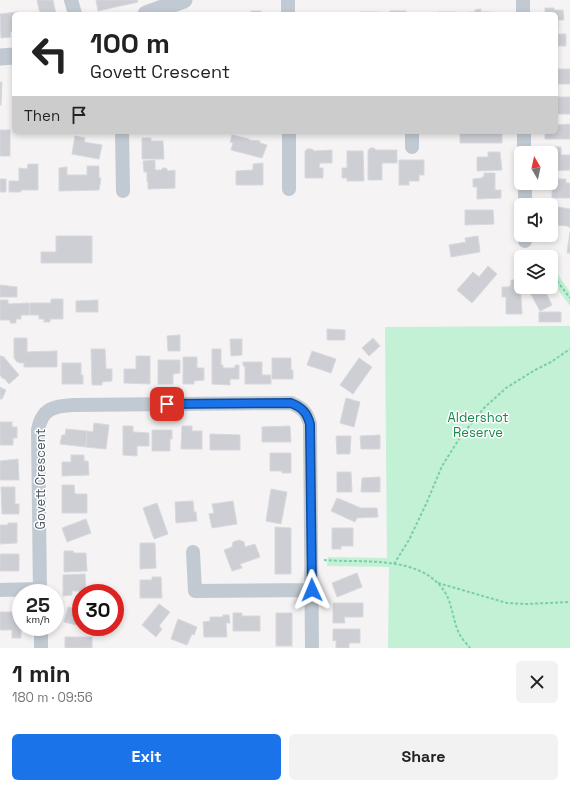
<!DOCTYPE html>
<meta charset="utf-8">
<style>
body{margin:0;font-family:"Space Grotesk",sans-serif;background:#f2f2f2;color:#222;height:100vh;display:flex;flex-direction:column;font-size:15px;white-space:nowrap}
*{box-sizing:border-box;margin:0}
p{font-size:13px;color:#767676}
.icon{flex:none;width:22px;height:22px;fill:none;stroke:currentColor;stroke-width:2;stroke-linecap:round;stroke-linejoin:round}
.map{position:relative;height:648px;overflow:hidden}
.drawer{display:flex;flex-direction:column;background:#fff;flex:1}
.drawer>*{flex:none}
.banner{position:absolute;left:12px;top:12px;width:546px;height:122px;border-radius:6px;box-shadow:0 2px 6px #0003;background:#fff;color:#222;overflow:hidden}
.needle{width:26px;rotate:351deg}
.buttons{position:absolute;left:514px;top:146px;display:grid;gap:8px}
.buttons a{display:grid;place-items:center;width:44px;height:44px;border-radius:6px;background:#fff;box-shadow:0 2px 6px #0003;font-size:20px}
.speed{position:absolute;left:12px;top:584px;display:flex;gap:8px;font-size:20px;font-weight:700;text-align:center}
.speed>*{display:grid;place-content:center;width:52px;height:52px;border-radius:50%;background:#fff;box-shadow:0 2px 6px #0003;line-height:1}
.speed small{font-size:10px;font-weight:400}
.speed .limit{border:6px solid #d22;background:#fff;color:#111}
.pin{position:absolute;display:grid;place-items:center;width:34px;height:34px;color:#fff;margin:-17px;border-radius:8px;box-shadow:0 2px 6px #0006}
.me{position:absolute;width:44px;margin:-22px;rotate:359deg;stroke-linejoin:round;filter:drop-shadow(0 0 3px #0008)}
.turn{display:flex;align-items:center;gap:14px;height:84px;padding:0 12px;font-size:18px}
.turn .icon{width:52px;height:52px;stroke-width:2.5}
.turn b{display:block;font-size:28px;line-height:34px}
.then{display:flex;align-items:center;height:38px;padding:0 12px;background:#0003;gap:8px;font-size:15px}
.round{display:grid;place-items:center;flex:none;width:42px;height:42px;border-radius:6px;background:#f2f2f2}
.headline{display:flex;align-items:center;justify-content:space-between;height:68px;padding:0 12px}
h1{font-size:24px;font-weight:600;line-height:30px}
.primary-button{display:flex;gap:8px;margin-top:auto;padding:8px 12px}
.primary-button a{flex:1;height:46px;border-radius:6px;background:#1a73e8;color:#fff;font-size:16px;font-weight:600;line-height:46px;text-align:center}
.primary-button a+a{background:#f2f2f2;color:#222}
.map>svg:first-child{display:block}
.green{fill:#c3f1d5}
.building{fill:#cdcfd5;stroke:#d7d9de}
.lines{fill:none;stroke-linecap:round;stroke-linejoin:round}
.path{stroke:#7ad0a6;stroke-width:2;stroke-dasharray:3 2;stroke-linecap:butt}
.minor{stroke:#c1cad2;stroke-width:14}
.tertiary{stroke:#c1cad2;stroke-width:17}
.route-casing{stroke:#114b97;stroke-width:10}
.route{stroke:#1a73e8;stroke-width:7}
.labels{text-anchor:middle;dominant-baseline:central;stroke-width:3;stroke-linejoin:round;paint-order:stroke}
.park-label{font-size:13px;fill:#17864f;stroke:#fff}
.street-label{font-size:13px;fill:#4a5661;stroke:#fff}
</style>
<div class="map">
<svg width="570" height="648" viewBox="0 0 570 648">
<rect width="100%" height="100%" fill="#f5f3f3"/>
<path class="green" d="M551,265l19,27v14l-19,-26z
M570,326v322h-182l1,-81 -62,-1 1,-9 59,1 -2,-231z"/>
<path class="building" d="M37,0h16l3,14h-16z
M96,0h41l1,2 -40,9z
M545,8h9v2h9l1,10h-6v10h-2v-16h-11z
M481,9v3h10v2h-22v-2h6v-2z
M251,11h10v3h-10z
M390,11h16v3h-16z
M18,12v2h-4v17l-4,1 1,5 -10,1 -1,-24z
M360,12h19v2h-19z
M438,12h19v2h-19z
M556,34h10v12h-9v6z
M556,59l1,10h13v15h-14z
M0,82h2l-1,23h-1z
M556,97h14v17h-14z
M570,124v15h-25v-7h11v-7z
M0,130h10v26h-10z
M460,132h42v11h-42z
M232,135l17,4v1l11,1v2l7,2 -5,13 -31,-8 2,-7 -3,-1z
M75,136l10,2 -1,4 18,3 -3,14 -27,-5z
M142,138h9v3h12l1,18h-22z
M546,147h15v8h9v15l-19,1v-18h-5z
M370,148h4l2,2h21v13h-15v17h-14v-29z
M307,149h5l2,2 18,-1v13h-12l-1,5h4v10h-18v-27z
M347,151h16l1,30h-17v-3h-5v-10h5z
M488,152h12l2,18 -25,1v-14h11z
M155,160v10h6l2,-2h3l2,3 7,-1v18l-27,1v-7h-1v-10h-3l-1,-11z
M399,160h25v15h-5v6h-10v4h-10z
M263,163v22h-27v-14l17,-1v-6z
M28,164h10v26h-17v2h-12v-11h10v-13l8,1z
M87,166h12v12h2l-2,12 -40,1v-23l8,-1v8h20z
M484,173h11v17h6v8l-24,1v-12h-4v-8l9,-1v-1h2z
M551,174h6v5h9v4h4v15h-18v-11h-7v-4h6z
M0,179h6v13h-6z
M558,207l12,2v19l-2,-2 -13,-1z
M465,210h28l1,14 -29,1z
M570,232v21h-3z
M56,236h36v27h-51v-11h15z
M478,236l2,16 -29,5 -2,-12 17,-3 -1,-4z
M488,266l9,8 -25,29 -15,-13 16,-18 6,5z
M511,280h9l2,34h-16v-17h-4v-10h6l3,-2z
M0,285l17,2v10h-17z
M527,287h16l9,18 -12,6z
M51,299h12v20h-13v3h-6v-3h-5v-4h-9v-12h21z
M0,300h8v4l21,-1 1,12h-9v4h-5v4h-6v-3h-10z
M98,300v12h-22v-11z
M539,312h22v10h-22z
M327,329l18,1v10h-18z
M180,335v16h-12l-1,-15z
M14,338h13v14l30,-1v16h-33v-4h-5v-1h-2l-3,-4z
M373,338l7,8 -11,10 -7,-8z
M230,339h12v16l-11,1z
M91,349h14l1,20h6v12l-10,1v3h-10z
M212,349h9v16h2v3h12v-3h4v14h-9v6l-18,-1z
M312,351l24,8 -5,14 -24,-8z
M0,355l2,2 1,-1 16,19 -10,9 -5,-6 -1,1 -3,-4z
M136,356h14v28l-26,-1v-14h12z
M183,357h14v11h7v12l-10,1v3h-11z
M272,358h19v12h2v9h-21z
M359,358l13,9 -19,27 -13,-9z
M158,360h22v13l-7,1v10h-15z
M243,362h19v13h9v9h-26v-18h-2z
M62,363h19v12h2v9h-21z
M0,387l6,3 -4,9h-2z
M346,398l14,4 -6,25 -14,-4z
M0,422h12v5h5v11h-4v7h-13z
M94,423l15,2 -3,24 -20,-2 1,-16 6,1z
M123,426h10v6l16,1v13h-12v10l-14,-1z
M182,426h10v5h10v18h-21z
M290,426l1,16h-29v-15z
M66,429l21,2 -1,16 -26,-3 2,-9h3z
M152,430h20v9h-2v12h-18z
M210,434l30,1v15h-30z
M380,435v14h-19l-1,-13z
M336,436h15l-1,18h-13z
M270,453h21v20h-9v-2h-12z
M71,455h13v6h4l1,14 -27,1v-14h9z
M18,459l1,21h-19v-19z
M337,472h14l1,20h-15z
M380,477v15h-19l1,-14z
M62,485h12l1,9h12v19h-25z
M1,487h14v17h4v10h-17z
M271,489l16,3 -6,32 -15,-3z
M337,498l24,10h16l1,9 -21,1 -2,4 -24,-11z
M193,501l1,11h2l1,9 -21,2 -1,-21z
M233,501l4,23 -25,4 -3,-14 5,-1 -2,-9z
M157,503l11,31 -14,5 -11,-31z
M86,519l5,14 -24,9 -5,-14z
M8,523h9v20l-17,1v-19h8z
M275,527l16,1v46h-16z
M332,528h21v18h-12v3h-9z
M239,540l5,2 1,5 10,-3 5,13 -20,7 2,4 -10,3 -8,-21 8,-3 1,-5z
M140,543h15l1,25 -16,1z
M64,551h9l1,2h12l1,18 -23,1z
M0,554h19v17h-19z
M357,573l5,14 -25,10 -5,-14z
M85,574l1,17h-14v4l-9,1v-21z
M152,577h9l1,21h-22v-18h12z
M333,603h30v14h-19l1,6h-12z
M159,604l11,8 -11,14 3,3 -6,8 -14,-12z
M68,607l13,3v16l-17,-4z
M0,612h21v26h-9v-8h-12z
M233,613h9v3h18v15h-27z
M276,613h16v33h-16z
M223,615h6l1,8h-4l1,14h-23l-1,-15 7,-1v-4h13z
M178,619l19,8 -3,8 -2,-1 -5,11 -16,-6z
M333,629h27v14h-11v5h-13v-8l-3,1z
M65,637h27v11h-27z"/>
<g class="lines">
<path class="path" d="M551,273l19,25
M324,560c36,3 93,-5 118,28 10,12 10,29 16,43 2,6 8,12 12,17
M394,564l15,-24 18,-38 15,-36 19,-30 23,-28 22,-20 29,-18 16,-8 19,-13
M438,583l69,20 19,1 44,-2"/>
<path class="minor" d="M71,0l4,14
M288,0v14
M523,0v14
M122,132l1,59
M289,132v57
M412,132v15
M524,132v21
M525,183v22
M525,235v6
M193,552l2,39 117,-1
M0,590l40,-1
M40,593l-2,-163c4,-22 16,-24 36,-25l217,-2c12,5 16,10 19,21l2,224
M41,627v21"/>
<path class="tertiary" d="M146,14l38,-14
M0,57l14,-1"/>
</g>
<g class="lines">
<g class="route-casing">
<path id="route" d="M167,404l124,-1c12,5 16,10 19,21l2,166"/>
</g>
<use href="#route" class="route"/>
</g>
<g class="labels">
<g class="park-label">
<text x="478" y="417">Aldershot<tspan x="478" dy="15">Reserve</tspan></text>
</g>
<g class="street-label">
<text transform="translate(40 479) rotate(-90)">Govett Crescent</text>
</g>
</g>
</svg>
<div class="buttons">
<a><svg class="needle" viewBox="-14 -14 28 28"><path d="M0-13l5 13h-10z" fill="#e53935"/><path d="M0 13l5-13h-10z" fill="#767676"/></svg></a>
<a><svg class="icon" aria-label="sound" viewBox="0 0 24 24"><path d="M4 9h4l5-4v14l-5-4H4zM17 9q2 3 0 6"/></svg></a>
<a><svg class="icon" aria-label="layers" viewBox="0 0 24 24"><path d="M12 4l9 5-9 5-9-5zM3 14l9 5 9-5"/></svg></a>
</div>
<div class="speed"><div>25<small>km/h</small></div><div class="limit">30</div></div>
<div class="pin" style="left:167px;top:404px;background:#d93025"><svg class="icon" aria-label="arrive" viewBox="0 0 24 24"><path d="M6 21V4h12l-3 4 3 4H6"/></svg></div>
<svg class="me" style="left:312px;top:590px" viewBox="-20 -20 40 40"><path d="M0-17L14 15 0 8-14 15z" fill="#1a73e8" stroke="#fff" stroke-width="4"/></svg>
<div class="banner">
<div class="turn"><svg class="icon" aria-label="left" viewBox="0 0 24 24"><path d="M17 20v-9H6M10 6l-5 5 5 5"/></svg><div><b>100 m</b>Govett Crescent</div></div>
<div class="then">Then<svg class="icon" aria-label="arrive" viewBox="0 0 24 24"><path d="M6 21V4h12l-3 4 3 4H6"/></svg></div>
</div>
</div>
<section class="drawer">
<div class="headline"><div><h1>1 min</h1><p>180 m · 09:56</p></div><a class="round"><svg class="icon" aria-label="close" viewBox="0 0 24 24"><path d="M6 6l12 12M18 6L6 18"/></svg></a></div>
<div class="primary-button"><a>Exit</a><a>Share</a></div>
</section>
